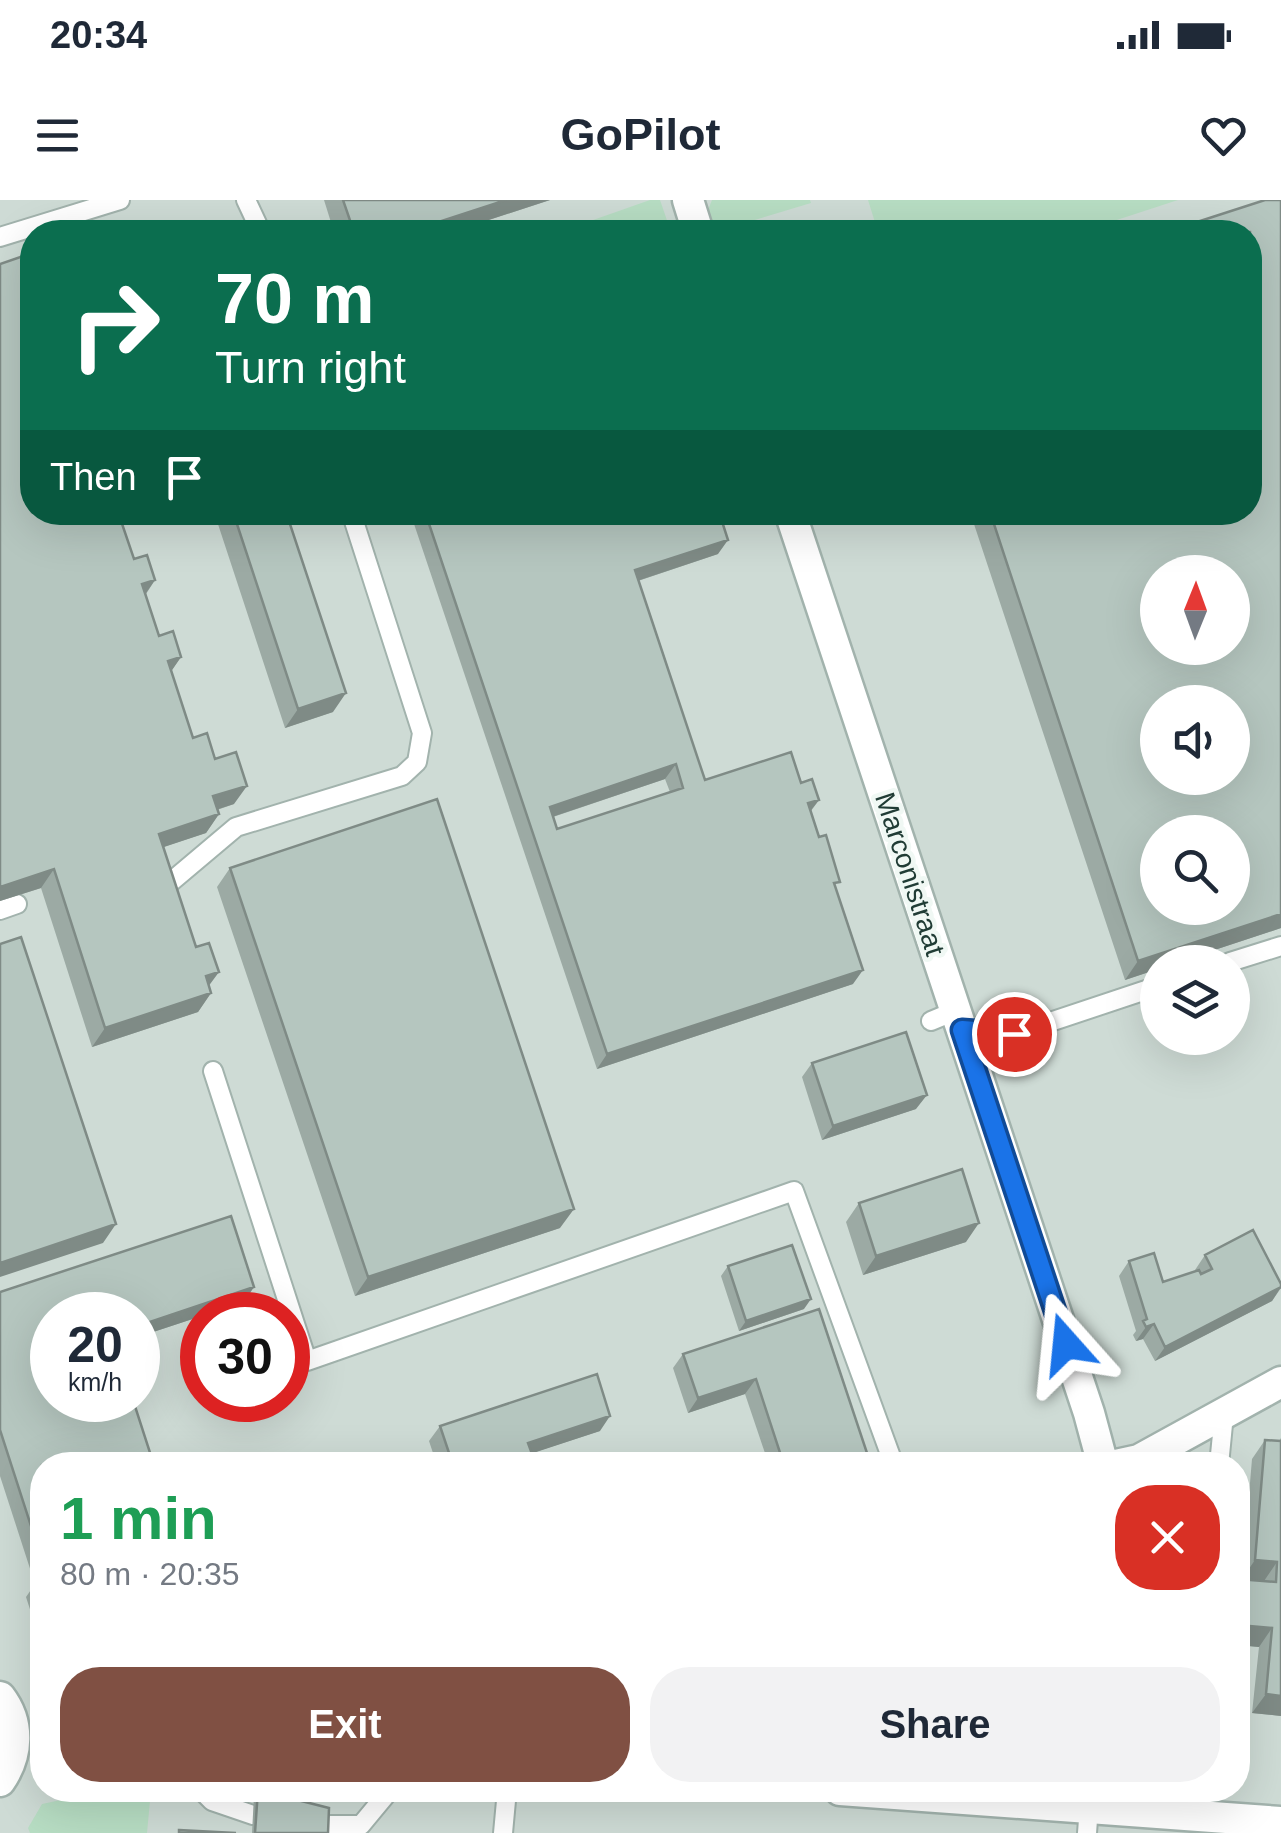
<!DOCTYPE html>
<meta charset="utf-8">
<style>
body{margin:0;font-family:Arial,sans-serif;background:#f2f2f3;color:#1f2937;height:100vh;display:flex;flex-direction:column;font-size:38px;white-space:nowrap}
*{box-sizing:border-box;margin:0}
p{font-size:32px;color:#747a83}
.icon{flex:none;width:55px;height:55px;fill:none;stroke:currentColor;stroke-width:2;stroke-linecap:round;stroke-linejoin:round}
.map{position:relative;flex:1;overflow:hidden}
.details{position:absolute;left:30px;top:1252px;width:1220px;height:350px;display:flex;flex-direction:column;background:#fff;border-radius:40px;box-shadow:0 10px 40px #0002}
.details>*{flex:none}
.guide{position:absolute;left:20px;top:20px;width:1242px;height:305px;border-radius:40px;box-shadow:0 10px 40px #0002;background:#0b6e4f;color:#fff;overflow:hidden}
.needle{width:65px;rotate:1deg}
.buttons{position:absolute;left:1140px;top:355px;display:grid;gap:20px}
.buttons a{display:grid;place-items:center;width:110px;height:110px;border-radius:50%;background:#fff;box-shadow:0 10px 40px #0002;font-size:50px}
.speed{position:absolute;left:30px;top:1092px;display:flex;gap:20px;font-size:50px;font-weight:700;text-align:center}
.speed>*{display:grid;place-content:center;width:130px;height:130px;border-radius:50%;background:#fff;box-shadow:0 10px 40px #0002;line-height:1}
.speed small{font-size:25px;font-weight:400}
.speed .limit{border:15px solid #d22;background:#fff;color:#111}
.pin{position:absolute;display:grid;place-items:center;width:85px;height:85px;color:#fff;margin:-42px;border:5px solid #fff;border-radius:50%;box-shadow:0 2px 10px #0007}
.me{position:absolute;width:110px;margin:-55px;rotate:342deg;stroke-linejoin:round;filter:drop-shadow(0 0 8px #0008)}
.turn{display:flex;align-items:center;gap:35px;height:210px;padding:0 30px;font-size:45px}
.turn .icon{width:130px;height:130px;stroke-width:2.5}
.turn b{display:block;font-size:70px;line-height:85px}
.then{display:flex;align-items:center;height:95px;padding:0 30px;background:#0003;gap:20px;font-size:38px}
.round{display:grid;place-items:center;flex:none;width:105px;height:105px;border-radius:40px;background:#f2f2f3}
.overview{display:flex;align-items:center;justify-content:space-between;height:170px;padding:0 30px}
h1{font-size:60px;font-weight:700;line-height:75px;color:#1e9e55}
.primary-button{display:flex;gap:20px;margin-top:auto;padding:20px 30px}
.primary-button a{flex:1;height:115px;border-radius:40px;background:#805043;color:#fff;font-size:40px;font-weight:700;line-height:115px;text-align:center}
.primary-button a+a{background:#f2f2f3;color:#1f2937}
.status{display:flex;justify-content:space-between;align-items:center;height:70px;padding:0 50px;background:#fff;direction:ltr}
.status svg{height:28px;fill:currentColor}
header{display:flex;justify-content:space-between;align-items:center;height:130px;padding:0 30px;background:#fff;font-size:45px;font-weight:700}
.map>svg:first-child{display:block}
.built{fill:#cedbd5;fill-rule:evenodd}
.green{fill:#b7ddc3}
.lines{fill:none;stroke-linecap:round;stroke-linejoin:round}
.service-casing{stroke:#a2b3ad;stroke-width:22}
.minor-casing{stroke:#a2b3ad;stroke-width:35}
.tertiary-casing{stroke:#a2b3ad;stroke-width:35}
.service{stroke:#fff;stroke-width:18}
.minor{stroke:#fff;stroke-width:30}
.tertiary{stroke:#fff;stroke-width:30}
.wall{fill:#9caaa4;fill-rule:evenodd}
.shaded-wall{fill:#7f8b86}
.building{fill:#b5c6bf;stroke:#7f8b86;stroke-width:2.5;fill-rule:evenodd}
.route-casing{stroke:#114b97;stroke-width:25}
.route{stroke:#1a73e8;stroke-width:18}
.labels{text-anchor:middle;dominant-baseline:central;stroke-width:9;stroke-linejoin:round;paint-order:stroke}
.street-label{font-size:28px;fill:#203c35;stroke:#f0f8f4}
</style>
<div class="status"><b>20:34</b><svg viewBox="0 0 49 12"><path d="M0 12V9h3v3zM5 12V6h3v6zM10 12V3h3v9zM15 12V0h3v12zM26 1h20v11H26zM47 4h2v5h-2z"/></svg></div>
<header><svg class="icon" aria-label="menu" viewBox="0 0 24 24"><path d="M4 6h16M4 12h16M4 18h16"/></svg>GoPilot<svg class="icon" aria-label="heart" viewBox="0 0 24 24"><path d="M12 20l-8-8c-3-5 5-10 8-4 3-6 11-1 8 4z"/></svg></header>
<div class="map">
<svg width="1281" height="1633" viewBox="0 0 1281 1633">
<rect width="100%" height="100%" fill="#dfebe6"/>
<path class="built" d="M0,0h1281v1633h-1281zM32,32h1218v280h-1218zM1158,372h74v76h-74zM1158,502h74v76h-74zM1158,632h74v76h-74zM1158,762h74v76h-74zM52,1115h86v85h-86zM202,1115h86v85h-86zM42,1265h1196v325h-1196z"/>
<path class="green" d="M650,0h10l11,32h-112z
M712,0h98l1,3 -76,23 1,6h-21l-7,-22z
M868,0h310l-98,32h-202z
M108,1590h43l-4,43h-117l-2,-5 14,-24z"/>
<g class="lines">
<g class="service-casing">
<path id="service" d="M246,0l15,32
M0,37l120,-37
M166,686l70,-59 166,-51 15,-14 5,-29 -71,-221
M0,710l17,-6
M1230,762l51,-16
M931,821l24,-10
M962,830l52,4 144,-48
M213,871l94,290 487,-170 100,274
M1219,1265l5,-51
M201,1590l11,11 41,14
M325,1625h36l29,-35
M503,1633l4,-43
M1087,1633l2,-27"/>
</g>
<g class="minor-casing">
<path id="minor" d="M688,0l10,32
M790,312l299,901 14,52
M1116,1265l23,-5 142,-78"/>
</g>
<g class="tertiary-casing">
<path id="tertiary" d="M0,1497c20,26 18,58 0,84
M840,1590l441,32"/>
</g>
<use href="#service" class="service"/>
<use href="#minor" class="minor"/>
<use href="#tertiary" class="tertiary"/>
</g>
<path class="wall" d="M324,0h226l-98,32h-118z
M0,64l134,295 21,21 -9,14 13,42 22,21 -10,14 22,67 22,21 19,45 -17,6 2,4 -13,19 -43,14 48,146 -13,19 -106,35 -51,-159 -41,13z
M214,312h72l47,200 -48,16z
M410,312h309l-1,42 -80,27 67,199 96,3 18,17 -8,11 25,77 17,96 -256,85zM665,579l5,13 -113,37 -4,-12z
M970,312h280l31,416 -103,34h-20v7l-33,11z
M230,668l330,360 -205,68 -138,-409z
M812,863l104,46 -94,31 -20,-63z
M859,1003l107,39 -103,33 -17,-53z
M1205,1055l76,29v4l-9,13 -117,60 -12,-22 -7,2 -3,-6 3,-4 -17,-55 10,-15 34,21 32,-11v-1z
M728,1066l76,43 -65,22 -18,-55z
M0,1092l244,10 -106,35v-22h-86l-10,150v167l-4,2 -12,-37 9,-13 -35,-108z
M819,1109l52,156h-102l-24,-71 -57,19 -15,-45 10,-14z
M230,1200h24l-3,8 -20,7 -4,-11z
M440,1226l160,5 -68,22 1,12h-96l-8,-24z
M1281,1238v278l-29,-3 7,-66 -21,-2v-66h4l10,-120 13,-19 14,1z
M257,1590l71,43h-76l2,-38z"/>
<path class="shaded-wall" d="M506,0h44l-98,32h-44z
M728,340l-10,14 -93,31 10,-15z
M155,380l-13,19v-15z
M181,457l-13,19v-15z
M346,493l-13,19 -48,16 13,-19z
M676,564l-11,15 -125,42 10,-14z
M247,586l-13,18 -34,11 13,-19z
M819,600l-11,14v-11z
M219,614l-13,19 -60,20 13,-19z
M54,669l-13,19 -41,13v-14z
M1281,714v14l-103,34h-20v7l-33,11 13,-19z
M863,770l-10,14 -256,85 10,-15z
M219,772l-14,19 1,-15z
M211,793l-13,19 -106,35 13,-19z
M927,895l-11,14 -94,31 11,-14z
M574,1009l-14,19 -205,68 13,-19z
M979,1023l-13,19 -103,33 13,-19z
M116,1024l-13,19 -103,34v-14z
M254,1087l-10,15 -106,35v-11z
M1281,1087l-9,14 -117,60 10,-14z
M811,1099l-7,10 -65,22 7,-10z
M1154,1124l-11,15 -7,2 10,-14z
M756,1179l-11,15 -57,19 10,-15z
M255,1203l-4,5 -20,7 4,-5z
M610,1216l-10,15 -82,27 10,-15z
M1255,1360l22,2 -13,19 -22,-2z
M1238,1425l34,3 -13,19 -21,-2z
M1266,1494l15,2v20l-29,-3z"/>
<path class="building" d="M343,0h163l-98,32h-54z
M1265,0h16v714l-143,47 -148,-449h260v-280h-84zM1158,372h74v76h-74zM1158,502h74v76h-74zM1158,632h74v76h-74z
M1143,22l4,10h-20l-1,-4z
M32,53v259h86l16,47 13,-4 8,25 -13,4 17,52 14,-5 8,26 -13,4 25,77 14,-5 8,26 21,-7 11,34 -34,10 6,18 -60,20 37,113 13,-4 10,29 -13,4 5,17 -106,35 -51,-159 -54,18v-623z
M233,312h53l60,181 -48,16z
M425,312h294l9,28 -93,30 70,210 86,-28 10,31 11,-4 7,21 -11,3 11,34 7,-2 14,47 -6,1 29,87 -256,84zM676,564l7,24 -126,41 -7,-22z
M437,599l137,410 -206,68 -138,-409z
M21,737l95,287 -116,39v-319z
M906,832l21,63 -94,31 -21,-63z
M962,969l17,54 -103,33 -17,-53z
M231,1016l23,71 -116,39v-11h-86v85h81l21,65h-112v95l-42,-130v-138z
M1253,1030l28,54v3l-116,60 -11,-23 -8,3 -3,-6 4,-2 -18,-58 25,-8 9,29 36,-12 2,4 11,-5 -7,-14z
M792,1045l19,54 -65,22 -18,-55z
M819,1109l52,156h-87l-28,-86 -58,19 -15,-44z
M597,1174l13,42 -82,27 7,19 -9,3h-73l-13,-39z
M231,1200h23l1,3 -20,7z
M1265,1240l16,1v255l-15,-2 6,-66 -34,-3v-46l38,3 1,-20 -22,-2z
M42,1380v22l-6,-19z
M258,1590l71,18 -1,25h-73z
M179,1630l57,3h-57z"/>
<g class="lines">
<g class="route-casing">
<path id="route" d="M1014,834l-52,-4 104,314"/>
</g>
<use href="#route" class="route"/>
</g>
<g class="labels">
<g class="street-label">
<text transform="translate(910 674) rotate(72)">Marconistraat</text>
</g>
</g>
</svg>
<div class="buttons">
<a><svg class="needle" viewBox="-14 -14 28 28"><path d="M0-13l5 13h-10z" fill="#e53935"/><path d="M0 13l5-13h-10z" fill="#747a83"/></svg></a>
<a><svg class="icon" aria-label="sound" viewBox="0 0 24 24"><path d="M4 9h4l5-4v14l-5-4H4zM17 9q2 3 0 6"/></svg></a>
<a><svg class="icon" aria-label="search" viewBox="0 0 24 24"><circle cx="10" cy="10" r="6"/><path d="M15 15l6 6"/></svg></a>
<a><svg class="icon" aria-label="layers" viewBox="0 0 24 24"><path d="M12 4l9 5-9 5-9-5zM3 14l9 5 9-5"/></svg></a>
</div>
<div class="speed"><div>20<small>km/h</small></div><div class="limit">30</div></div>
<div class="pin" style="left:1014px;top:834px;background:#d93025"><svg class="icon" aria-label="arrive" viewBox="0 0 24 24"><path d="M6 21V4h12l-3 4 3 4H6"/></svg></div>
<svg class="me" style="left:1066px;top:1144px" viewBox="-20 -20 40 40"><path d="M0-17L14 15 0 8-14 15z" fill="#1a73e8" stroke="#fff" stroke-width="4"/></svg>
<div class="guide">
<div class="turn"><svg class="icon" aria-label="right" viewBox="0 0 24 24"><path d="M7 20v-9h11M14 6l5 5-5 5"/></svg><div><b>70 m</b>Turn right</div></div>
<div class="then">Then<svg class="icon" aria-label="arrive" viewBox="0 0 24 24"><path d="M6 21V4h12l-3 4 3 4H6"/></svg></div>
</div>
<section class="details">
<div class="overview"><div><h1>1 min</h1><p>80 m · 20:35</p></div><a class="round" style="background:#d93025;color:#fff"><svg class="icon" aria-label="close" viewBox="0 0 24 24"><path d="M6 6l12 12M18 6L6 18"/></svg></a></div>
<div class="primary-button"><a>Exit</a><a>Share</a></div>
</section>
</div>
